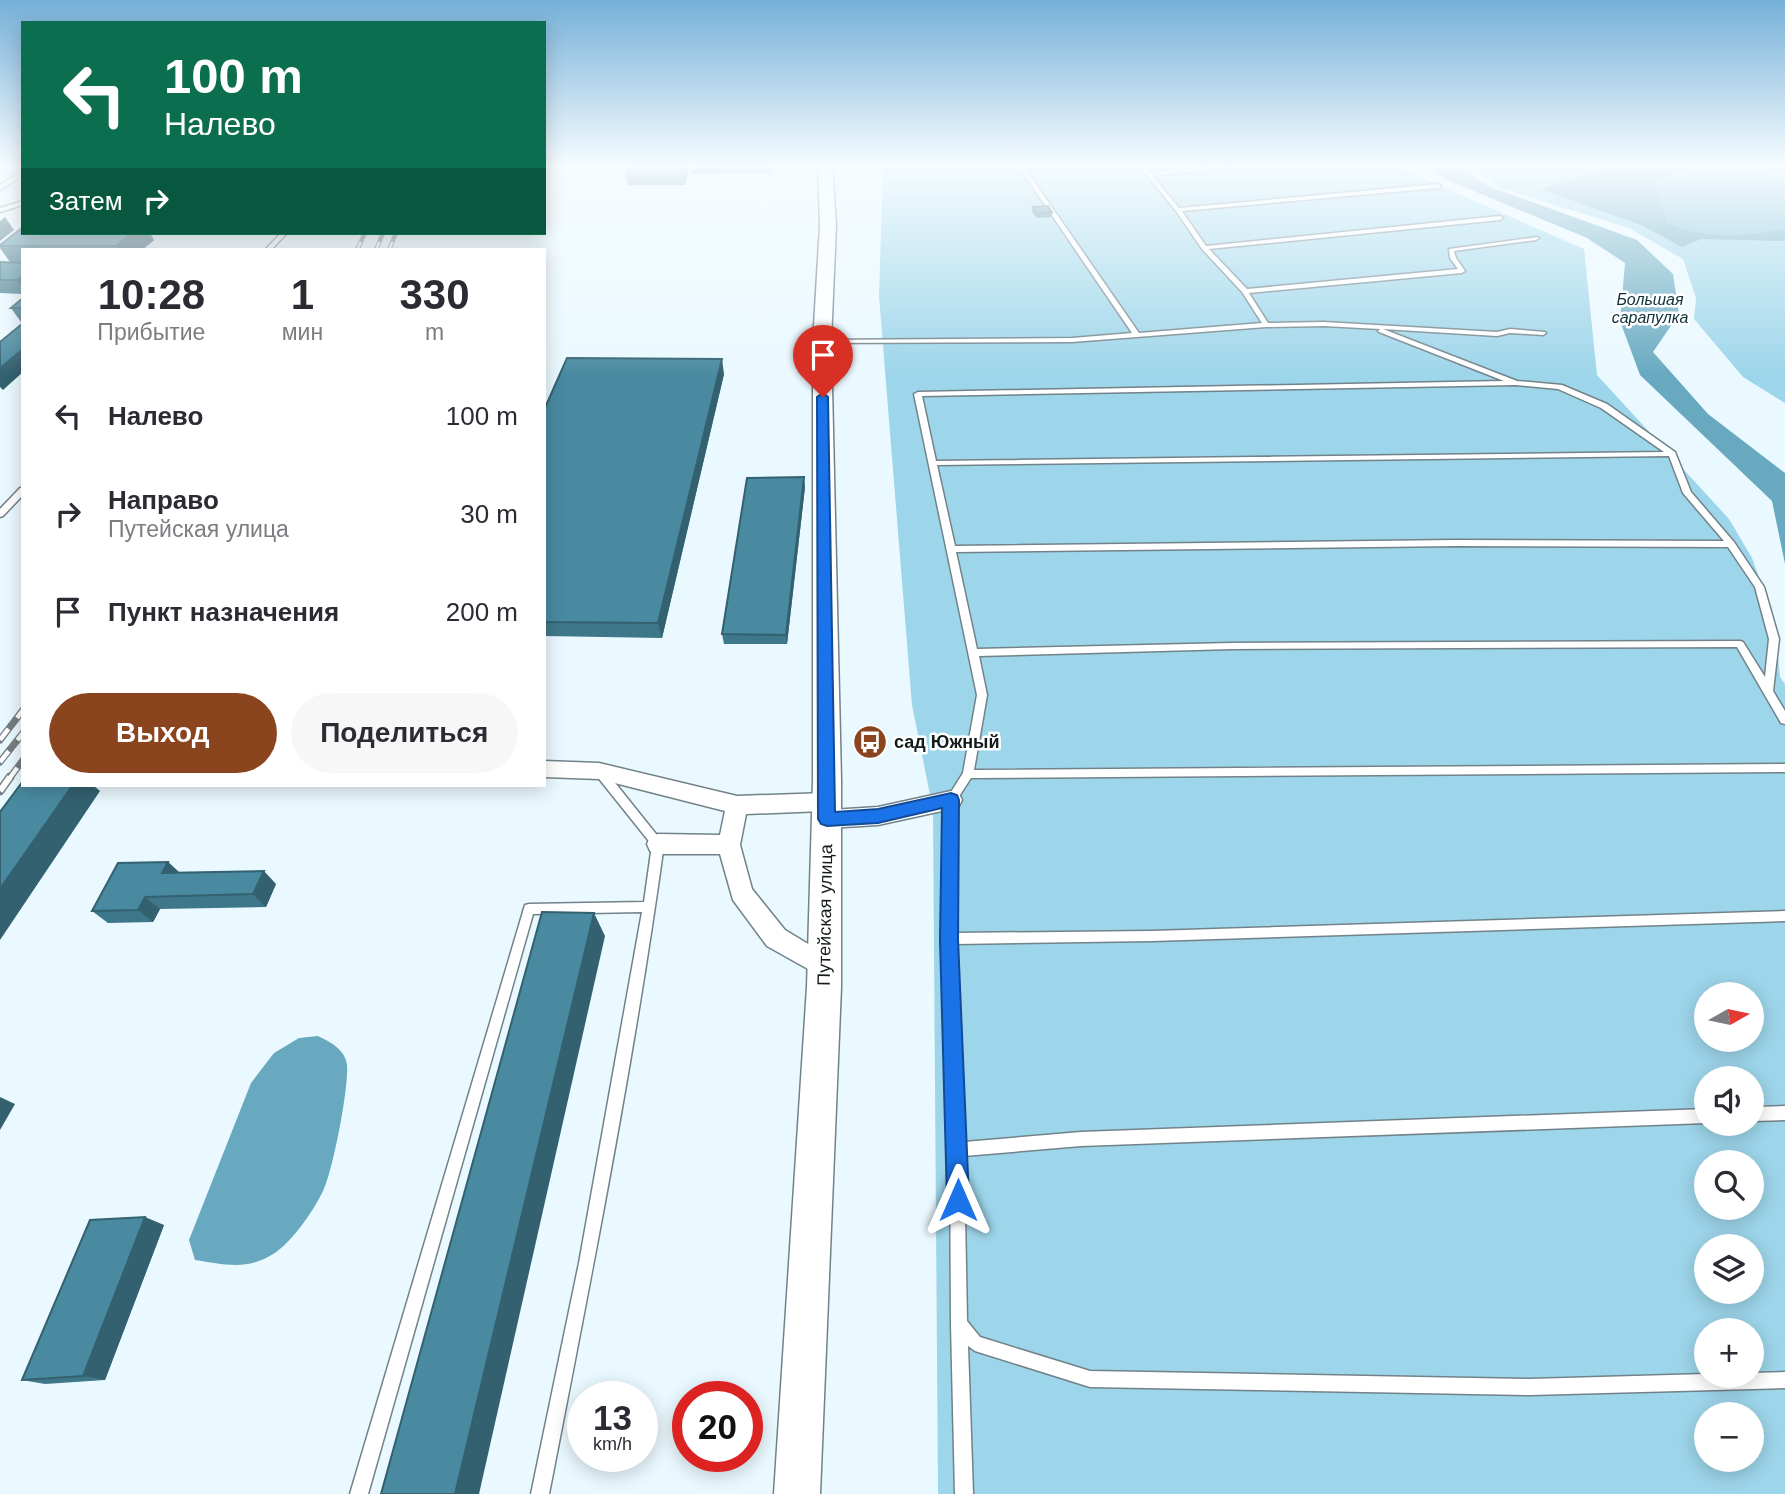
<!DOCTYPE html>
<html lang="ru">
<meta charset="utf-8">
<style>
body{margin:0;font-family:Helvetica,sans-serif;background:#f7f7f7;color:#2b2b33;height:100vh;display:flex;flex-direction:column;font-size:26px;white-space:nowrap}
*{box-sizing:border-box;margin:0}
p{font-size:23px;color:#7c7c81}
.icon{flex:none;width:38px;height:38px;fill:none;stroke:currentColor;stroke-width:2;stroke-linecap:round;stroke-linejoin:round}
.map{position:relative;flex:1;overflow:hidden}
.details{position:absolute;left:21px;top:248px;width:525px;height:539px;display:flex;flex-direction:column;background:#fff;border-radius:0px;box-shadow:0 4px 18px #0003}
.details>*{flex:none}
.guide{position:absolute;left:21px;top:21px;width:525px;height:214px;border-radius:0px;box-shadow:0 4px 18px #0003;background:#0b6e4f;color:#fff;overflow:hidden}
.needle{width:46px;rotate:81deg}
.fabs{position:absolute;left:1694px;top:982px;display:grid;gap:14px}
.fabs a{display:grid;place-items:center;width:70px;height:70px;border-radius:50%;background:#fff;box-shadow:0 4px 18px #0003;font-size:35px}
.speed{position:absolute;left:567px;top:1381px;display:flex;gap:14px;font-size:35px;font-weight:700;text-align:center}
.speed>*{display:grid;place-content:center;width:91px;height:91px;border-radius:50%;background:#fff;box-shadow:0 4px 18px #0003;line-height:1}
.speed small{font-size:18px;font-weight:400}
.speed .limit{border:10px solid #d22;background:#fff;color:#111}
.pin{position:absolute;display:grid;place-items:center;width:60px;height:60px;color:#fff;margin:-72px -30px;border-radius:50% 50% 50% 0;rotate:-45deg;box-shadow:0 0 7px #0007}
.pin .icon{rotate:45deg}
.me{position:absolute;width:77px;margin:-38px;rotate:0deg;stroke-linejoin:round;filter:drop-shadow(0 0 5px #0008)}
.turn{display:flex;align-items:center;gap:24px;height:147px;padding:0 28px;font-size:32px}
.turn .icon{width:91px;height:91px;stroke-width:2.5}
.turn b{display:block;font-size:49px;line-height:60px}
.then{display:flex;align-items:center;height:66px;padding:0 28px;background:#0003;gap:14px;font-size:26px}
.eta{display:flex;justify-content:space-evenly;align-items:center;height:119px;text-align:center}
.eta b{font-size:42px;font-weight:700;line-height:49px}
.primary-button{display:flex;gap:14px;margin-top:auto;padding:14px 28px}
.primary-button a{flex:1;height:80px;border-radius:42px;background:#8a441e;color:#fff;font-size:28px;font-weight:700;line-height:80px;text-align:center}
.primary-button a+a{background:#f7f7f7;color:#2b2b33}
ul{padding:0;list-style:none}
li{display:flex;align-items:center;gap:21px;height:98px;padding:0 28px}
li div{flex:1}
li b{display:block;font-size:26px}
li em{font-style:normal}
.map>svg:first-child{display:block}
.green{fill:#9dd5ea;fill-rule:evenodd}
.forest{fill:#7bbcd4}
.water{fill:#68a9c0}
.lines{fill:none;stroke-linecap:round;stroke-linejoin:round}
.service-casing{stroke:#728289;stroke-width:3}
.minor-casing{stroke:#728289;stroke-width:3}
.secondary-casing{stroke:#728289;stroke-width:3}
.service{fill:#fff;fill-rule:evenodd}
.minor{fill:#fff;fill-rule:evenodd}
.secondary{fill:#fff;fill-rule:evenodd}
.rail-far2-casing{stroke:#757f83;stroke-width:4.5}
.rail-far1-casing{stroke:#757f83;stroke-width:7}
.rail-casing{stroke:#757f83;stroke-width:9}
.rail-far2{stroke:#fff;stroke-width:2.5;stroke-dasharray:9;stroke-linecap:butt}
.rail-far1{stroke:#fff;stroke-width:4.5;stroke-dasharray:14;stroke-linecap:butt}
.rail{stroke:#fff;stroke-width:6;stroke-dasharray:18;stroke-linecap:butt}
.wall{fill:#3f778a}
.shaded-wall{fill:#336170}
.building{fill:#498aa0;stroke:#336170;stroke-width:2}
.route{fill:#1a73e8;stroke:#114b97;stroke-width:2}
.labels{text-anchor:middle;dominant-baseline:central;stroke-width:5;stroke-linejoin:round;paint-order:stroke}
.far-water-label{font-size:16px;font-style:italic;fill:#11313b;stroke:#fff}
.poi-label{font-size:18px;font-weight:bold;fill:#141b1d;stroke:#fff;text-anchor:start}
.street-label{font-size:18px;fill:#141b1d;stroke:#fff}
</style>
<div class="map">
<svg width="1785" height="1494" viewBox="0 0 1785 1494">
<rect width="100%" height="100%" fill="#eaf9ff"/>
<path class="green" d="M883,167h514l187,82 13,126 132,144 23,39 22,60 6,59 5,7v810h-847l-5,-684 -21,-105 -33,-409zM1706,994h46v46h-46zM1706,1078h46v46h-46zM1706,1162h46v46h-46zM1706,1246h46v46h-46zM1706,1330h46v46h-46zM1706,1414h46v46h-46z
M1467,167h318v236l-42,-26 -49,-58 2,-21 -13,-39 -54,-31 -126,-39z"/>
<path class="forest" d="M1735,167l22,4 28,11v46c-38,9 -81,11 -117,-5l-16,-39 28,-16z"/>
<path class="water" d="M1426,167h33l29,19 149,54 36,34 6,40 -26,38 55,62 77,59v91l-13,-63 -132,-126 -20,-54 5,-58 -38,-25 -142,-59z
M1614,167h71l-32,17 15,39c36,16 79,14 117,5v13l-84,-2 -19,8 -41,-22 -101,-36z
M318,1036c12,6 27,13 29,29 2,22 -14,106 -24,126 -10,21 -34,56 -55,66 -25,13 -46,7 -73,3l-6,-20 62,-157 23,-30 25,-15z"/>
<g class="lines">
<g class="service-casing">
<path id="service" d="M1019,167h5l115,166 123,-10 -20,-31 -40,-43 -26,-38 -36,-44h5l5,6 61,-6h22l-80,9 26,32 259,-24 3,2 -3,2 -256,23 24,35 294,-30 3,2 -3,2 -291,29 38,40 211,-20 -8,-11 -1,-9 89,-12 1,1 -3,2 -82,11 2,7 9,13 -3,2 -213,20 19,30 56,-1 173,10 13,-3 35,3 1,1 -3,2 -33,-2 -13,3 -114,-7 134,52 45,4 45,19 68,48 16,40 43,50 30,45 15,52 -6,52 12,20v13l-4,-1 -44,-76 -505,2 -253,7 8,39 -13,75 811,-6v8l-814,6 -15,23 -1,132 197,-2 633,-20v10l-633,20 -197,3 9,198 117,-10 625,-23v14l-625,23 -117,10 3,165 13,16 110,34 440,8 176,-5v2h46v-3l33,-1v16l-255,7 -440,-8 -115,-36 -7,-5 5,148h-18l-4,-170 -1,-174 -7,-211 3,-139 17,-27 14,-78 -63,-301 4,-2 586,-11 -125,-49 -1,-1 2,-2 -56,-3 -58,1 -194,15 -252,1 -1,-1 3,-2 250,-2 60,-5zM1516,385l42,4 43,19 63,44 -728,9 -14,-65zM1669,456l14,37 41,48 -268,-1 -501,6 -18,-81zM1456,546l272,1 27,40 14,52 -4,38 -22,-35 -3,-1 -508,2 -255,6 -21,-97z
M23,170v5l-23,15v-5z
M23,201v4l-23,7v-4z
M281,233h6l-16,17h-6z
M20,488h3v7l-20,21 -3,1v-8z
M600,768l4,1 60,75c-30,218 -73,434 -115,650h-18l48,-231 63,-351 -109,2 -165,580h-18l175,-589 4,-1 115,-2 8,-57 -56,-70 -1,-3 1,-3z
M1785,1106v14l-33,1v-14z"/>
</g>
<g class="minor-casing">
<path id="minor" d="M544,761l55,2 138,33 90,-3 8,3 3,6 -7,8 47,-3 73,-16 8,3 3,6 -3,6 -8,3 -73,16 -51,3 -8,-3 -3,-6 3,-6 4,-2 -77,3 -6,31 12,44 33,41 48,29 3,8 -3,8 -9,3 -57,-32 -34,-46 -13,-46h-62l-8,-3 -3,-7 3,-7 8,-3 62,1 5,-24 -126,-32 -55,-2z"/>
</g>
<g class="secondary-casing">
<path id="secondary" d="M818,167h14l4,58 -5,117 10,438v207l-21,507h-46l33,-507 6,-207v-438l7,-117z"/>
</g>
<use href="#service" class="service"/>
<use href="#minor" class="minor"/>
<use href="#secondary" class="secondary"/>
<g class="rail-far2-casing">
<path id="rail-far2" d="M357,250l8,-17
M376,250l7,-17
M389,250l7,-17"/>
</g>
<g class="rail-far1-casing">
<path id="rail-far1" d="M0,740l23,-30
M0,762l23,-29
M9,779l14,-19"/>
</g>
<g class="rail-casing">
<path id="rail" d="M0,791l10,-14"/>
</g>
<use href="#rail-far2" class="rail-far2"/>
<use href="#rail-far1" class="rail-far1"/>
<use href="#rail" class="rail"/>
</g>
<path class="wall" d="M691,167h82l-1,6 -80,1z
M688,173l-3,12h-57l-2,-8z
M1033,207l19,5v5l-15,1 -5,-6z
M154,240l-12,10h-119v44l-23,-1v-31h10l-10,-14v-3z
M23,298v24h-2l-10,-14z
M724,374l-62,264 -118,-2v-226z
M805,487l-18,157h-63l-2,-10z
M168,862l12,11 96,11 -10,23 -106,2 -7,13 -45,1 -16,-12z
M164,1225l-59,155 -60,4 -23,-4z"/>
<path class="shaded-wall" d="M686,167h1l1,6 -3,12 -2,-9z
M5,217l9,13 -14,11v-20z
M132,233h18l4,7 -12,10h-23l-3,-4z
M23,276v13l-6,-9z
M23,349v23l-20,18 -3,-3v-19z
M722,359l2,15 -62,264 -4,-15z
M804,477l1,10 -18,157 -1,-9z
M72,786h22l6,5 -100,149v-51z
M168,862l14,13 -20,-2z
M264,871l12,13 -10,23 -13,-13z
M145,897l15,12 -7,13 -15,-12z
M594,913l11,23 -126,558h-24z
M0,1097l15,7 -15,26z
M145,1217l19,8 -59,155 -22,-4z"/>
<path class="building" d="M630,167h56l-3,9 -57,1z
M1048,206l4,6 -15,1 -4,-6z
M23,227v6h109l-16,13h-116v-1z
M0,262l23,1v13l-6,4h-17z
M23,298v10h-12z
M23,323v26l-23,19v-26z
M567,358l155,1 -64,264 -114,-1v-212z
M804,477l-18,158 -64,-1 25,-156z
M23,781v5h49l-72,103v-77z
M168,862l-6,11 102,-2 -11,23 -108,3 -7,13 -46,1 26,-48z
M542,912l52,1 -139,581h-74z
M145,1217l-62,159 -61,4 68,-160z"/>
<linearGradient id="sky" x2="0" y2="1"><stop stop-color="#75b0d8"/><stop offset="0.44" stop-color="#f6fcff"/><stop offset="1" stop-color="#f6fcff" stop-opacity="0"/></linearGradient>
<rect width="1785" height="376" fill="url(#sky)"/>
<path class="route" d="M823,393l5,4 7,415 43,-3 73,-16 6,2 2,5 -1,139 11,261 -4,7 -7,4 -8,-4 -3,-7 -7,-261 2,-131 -64,15 -51,3 -6,-2 -3,-5 -1,-422z"/>
<defs>
<g id="bus-disc" transform="scale(1.75)"><circle r="9.5" fill="#8a441e" stroke="#fff"/><path d="M-5-6H5V4H4V6H2V4H-2V6H-4V4H-5ZM-3.5-4V0h7V-4ZM-3.5 1.2v1.5H-2V1.2ZM2 1.2v1.5H3.5V1.2Z" fill="#fff"/></g>
</defs>
<g fill-rule="evenodd">
<use href="#bus-disc" x="870" y="742"/>
</g>
<g class="labels">
<g class="far-water-label">
<text x="1650" y="299">Большая<tspan x="1650" dy="18">сарапулка</tspan></text>
</g>
<g class="poi-label">
<text x="894" y="742">сад Южный</text>
</g>
<g class="street-label">
<text transform="translate(825 915) rotate(-89)">Путейская улица</text>
</g>
</g>
</svg>
<div class="fabs">
<a><svg class="needle" viewBox="-14 -14 28 28"><path d="M0-13l5 13h-10z" fill="#e53935"/><path d="M0 13l5-13h-10z" fill="#7c7c81"/></svg></a>
<a><svg class="icon" aria-label="sound" viewBox="0 0 24 24"><path d="M4 9h4l5-4v14l-5-4H4zM17 9q2 3 0 6"/></svg></a>
<a><svg class="icon" aria-label="search" viewBox="0 0 24 24"><circle cx="10" cy="10" r="6"/><path d="M15 15l6 6"/></svg></a>
<a><svg class="icon" aria-label="layers" viewBox="0 0 24 24"><path d="M12 4l9 5-9 5-9-5zM3 14l9 5 9-5"/></svg></a>
<a>+</a>
<a>−</a>
</div>
<div class="speed"><div>13<small>km/h</small></div><div class="limit">20</div></div>
<div class="pin" style="left:823px;top:397px;background:#d93025"><svg class="icon" aria-label="arrive" viewBox="0 0 24 24"><path d="M6 21V4h12l-3 4 3 4H6"/></svg></div>
<svg class="me" style="left:958px;top:1200px" viewBox="-20 -20 40 40"><path d="M0-17L14 15 0 8-14 15z" fill="#1a73e8" stroke="#fff" stroke-width="4"/></svg>
<div class="guide">
<div class="turn"><svg class="icon" aria-label="left" viewBox="0 0 24 24"><path d="M17 20v-9H6M10 6l-5 5 5 5"/></svg><div><b>100 m</b>Налево</div></div>
<div class="then">Затем<svg class="icon" aria-label="right" viewBox="0 0 24 24"><path d="M7 20v-9h11M14 6l5 5-5 5"/></svg></div>
</div>
<section class="details">
<div class="eta">
<div><b>10:28</b><p>Прибытие</p></div>
<div><b>1</b><p>мин</p></div>
<div><b>330</b><p>m</p></div>
</div>
<ul>
<li><svg class="icon" aria-label="left" viewBox="0 0 24 24"><path d="M17 20v-9H6M10 6l-5 5 5 5"/></svg><div><b>Налево</b></div><em>100 m</em></li>
<li><svg class="icon" aria-label="right" viewBox="0 0 24 24"><path d="M7 20v-9h11M14 6l5 5-5 5"/></svg><div><b>Направо</b><p>Путейская улица</p></div><em>30 m</em></li>
<li><svg class="icon" aria-label="arrive" viewBox="0 0 24 24"><path d="M6 21V4h12l-3 4 3 4H6"/></svg><div><b>Пункт назначения</b></div><em>200 m</em></li>
</ul>
<div class="primary-button"><a>Выход</a><a>Поделиться</a></div>
</section>
</div>
